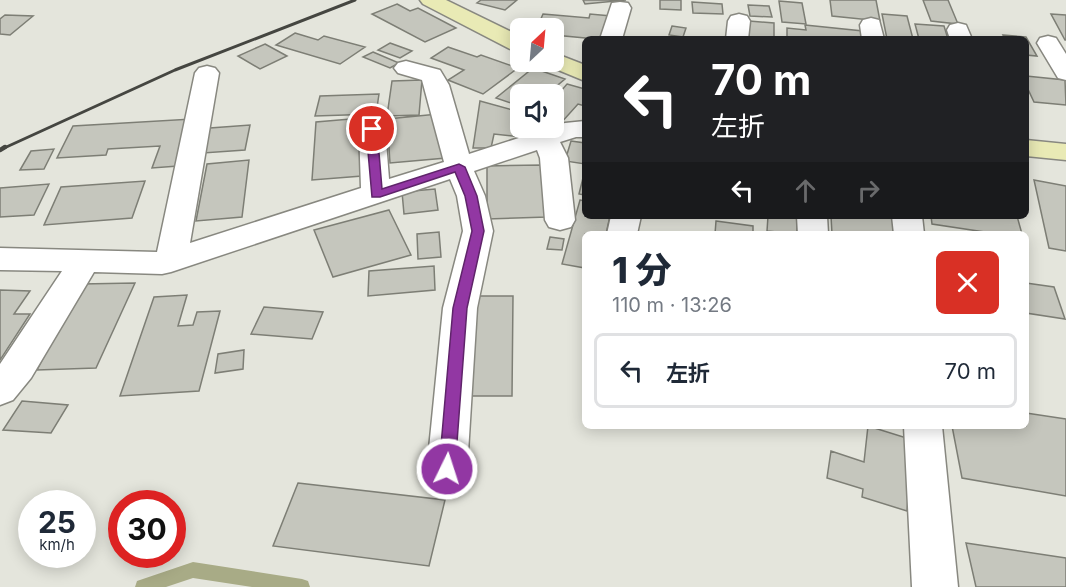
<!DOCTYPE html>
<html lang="ja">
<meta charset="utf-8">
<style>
body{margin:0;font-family:Inter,"Noto Sans JP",sans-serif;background:#f2f2f3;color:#1f2937;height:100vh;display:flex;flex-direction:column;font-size:22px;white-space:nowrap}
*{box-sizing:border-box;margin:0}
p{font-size:20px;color:#747a83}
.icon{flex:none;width:33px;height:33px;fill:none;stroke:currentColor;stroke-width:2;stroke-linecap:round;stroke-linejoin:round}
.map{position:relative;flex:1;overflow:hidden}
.drawer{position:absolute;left:582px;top:231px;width:447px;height:198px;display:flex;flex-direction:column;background:#fff;border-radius:9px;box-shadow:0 3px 15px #0003}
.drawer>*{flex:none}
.top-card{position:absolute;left:582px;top:36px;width:447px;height:183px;border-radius:9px;box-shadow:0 3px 15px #0003;background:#202124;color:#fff;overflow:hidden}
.needle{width:39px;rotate:26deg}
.tools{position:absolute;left:510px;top:18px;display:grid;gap:12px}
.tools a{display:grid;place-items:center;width:54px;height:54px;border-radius:9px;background:#fff;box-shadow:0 3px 15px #0003;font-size:30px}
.speed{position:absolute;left:18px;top:490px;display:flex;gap:12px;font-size:30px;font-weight:700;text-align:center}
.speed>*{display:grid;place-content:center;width:78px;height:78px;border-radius:50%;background:#fff;box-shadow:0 3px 15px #0003;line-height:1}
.speed small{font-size:15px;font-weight:400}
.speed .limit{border:9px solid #d22;background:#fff;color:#111}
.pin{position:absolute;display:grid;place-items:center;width:51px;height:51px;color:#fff;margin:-26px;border:3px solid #fff;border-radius:50%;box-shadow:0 2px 6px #0007}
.me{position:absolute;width:66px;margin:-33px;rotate:4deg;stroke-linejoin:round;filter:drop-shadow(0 0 4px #0008)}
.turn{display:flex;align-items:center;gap:21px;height:126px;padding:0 30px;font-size:27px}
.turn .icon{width:78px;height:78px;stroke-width:2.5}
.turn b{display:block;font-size:42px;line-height:51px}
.lanes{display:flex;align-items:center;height:57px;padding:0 30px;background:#0003;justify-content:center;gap:30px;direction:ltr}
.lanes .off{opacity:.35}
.round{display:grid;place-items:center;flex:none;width:63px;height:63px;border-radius:9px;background:#f2f2f3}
.head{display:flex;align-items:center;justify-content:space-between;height:102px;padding:0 30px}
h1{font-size:36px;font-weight:800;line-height:45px}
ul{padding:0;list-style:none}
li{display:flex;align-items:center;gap:18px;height:75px;margin:0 12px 9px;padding:0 18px;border:3px solid #e0e1e3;border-radius:9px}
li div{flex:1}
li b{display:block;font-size:22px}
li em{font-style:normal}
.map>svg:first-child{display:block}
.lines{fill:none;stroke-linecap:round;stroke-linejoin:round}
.stream{fill:#a8ab86;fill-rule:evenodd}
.building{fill:#c5c6bd;stroke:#7d7e75;stroke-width:1.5}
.street-casing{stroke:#888880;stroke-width:3}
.secondary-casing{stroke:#888880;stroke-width:3}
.street{fill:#fff;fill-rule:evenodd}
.secondary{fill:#e9eab5;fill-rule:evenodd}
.rail-far1{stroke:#454641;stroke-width:3}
.rail{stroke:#454641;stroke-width:4.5}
.route{fill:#9237a3;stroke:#5f246a;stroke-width:1.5}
</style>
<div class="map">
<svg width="1066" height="587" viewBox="0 0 1066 587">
<rect width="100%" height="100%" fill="#e4e5dc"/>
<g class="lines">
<path class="stream" d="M193,562l109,17 6,2 2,6h-58l-59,-9 -27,9h-31l2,-6z"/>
</g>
<path class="building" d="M481,0h36l-12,10 -28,-7z
M583,0h43l-41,4z
M660,0h21v10l-21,-1z
M830,0h46l4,21 -48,-5z
M923,0h25l10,24 -27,-3z
M779,1l23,2 4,21 -24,-2z
M692,2l30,2 1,10 -30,-1z
M397,4l13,7 8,-3 38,20 -31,14 -53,-28z
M748,5l21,1 3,11 -22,-1z
M543,14l46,4 1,-4 21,2 -6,23h-9l-42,-4v-7h-17z
M882,14l25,2 6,23h-26z
M1051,14l15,1v25h-1z
M5,15l28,1 -23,19 -10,-1v-15z
M749,21l25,2v16h-25z
M915,24l29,2 4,13h-29z
M805,25l58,6 2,8h-78v-11l19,2z
M672,26l14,2 -3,9 -14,-2z
M295,33l23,7 6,-4 41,11 -25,17 -64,-19z
M1003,35l23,2 11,19 -11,-1v-16h-21z
M390,43l22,8 -12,7 -22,-8z
M265,44l22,12 -27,13 -22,-13z
M448,47l29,10 4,-2 37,13 -35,26 -35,-14 16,-10 -33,-12z
M373,52l26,11 -9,5 -27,-11z
M533,68l32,11 -18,15h-27v12l-24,-8z
M1026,76l39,4 1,25 -32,-3 -8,-17z
M422,80l-3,35 -32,1 5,-35z
M567,84l18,5v17l-7,-2 -17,19 -7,-2v-22z
M379,94l-3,20 -61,2 5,-20z
M480,101l40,11v16h4l-3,9 -27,-3 -3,14h-18z
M438,114l8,44 -56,5 -3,-44z
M362,118v58l-50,4 4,-58z
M192,119l-14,47 -26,2 8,-22 -52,3 -2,6 -49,3 16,-32z
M250,125l-5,25 -42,3 7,-25z
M571,141l14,2v21l-20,-3z
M54,149l-10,20 -24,1 11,-19z
M249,160l-7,57 -46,4 11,-57z
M542,165l5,52 -60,2v-53z
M585,170v25l-6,-1z
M1034,180l32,6v65l-17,-3z
M145,181l-13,37 -88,7 17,-38z
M49,184l-15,31 -34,2v-29z
M435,189l3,21 -34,4 -2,-22z
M580,200l5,1v15h25l-4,18h-21v34l-23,-4z
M389,210l22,45 -78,22 -19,-47z
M768,216h29v18l-30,-3z
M831,216h62l2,18h-63z
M931,216h86l5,18h-24l-66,-10z
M716,221l37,5v8h-38z
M439,232l2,25 -23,2 -1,-25z
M550,237l14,2 -2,11 -15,-1z
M434,266l1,24 -67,6 1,-25z
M135,283l-39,85 -59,2 44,-86z
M1026,283l28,4 11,32 -39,-6z
M0,290l30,1 -16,23h16l-30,46z
M187,295l-9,31 15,-1 4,-13 23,-1 -21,80 -79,5 34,-99z
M471,296h42l-1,100h-46z
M264,307l59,5 -11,27 -61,-5z
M244,350l-1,19 -28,4 3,-19z
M22,401l46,4 -17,28 -48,-3z
M1026,413l40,6v77l-104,-18 -10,-52h74z
M868,426l45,14 -6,71 -45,-14 1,-8 -36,-11 4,-27 33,11z
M298,483l147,17 -16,66 -156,-20z
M966,543l100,15v29h-90z"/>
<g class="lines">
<g class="street-casing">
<path id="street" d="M620,2l8,1 3,5 -9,31h-22l12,-36z
M739,14l8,2 3,5 -2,18h-22l2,-18 3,-5z
M871,18l8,2 5,19h-22l-2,-14 3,-5z
M958,23l8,2 6,14h-22l-3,-9 3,-5z
M1048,36l8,2 10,16v26l-8,-2 -21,-35 3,-5z
M406,61l34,9 9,15 20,69 96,-31 20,-2v16h-9l-16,5 8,16 7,62 -4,7 -11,3 -11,-3 -4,-7 -5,-62 -3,-8 -63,21 11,25 8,35 -16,77 -10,161 -6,12 -14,5 -14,-5 -6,-12 16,-161 20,-77 -6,-35 -7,-17 -279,93 -9,2 -68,-2 -63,106 -18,22 -13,5v-41l62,-93 -62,-1v-22l157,4 38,-179 4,-5 8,-2 8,2 4,5 -29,170 171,-55 -2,-59 4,-6 9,-2 9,2 4,6 4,50 55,-17 -22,-82 -24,-7 -4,-5 4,-5z
M611,216h30l-4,18h-30z
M797,216h30l1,18h-30z
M892,216h30l2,18h-30z
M904,426h38l16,161h-46z"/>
</g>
<g class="secondary-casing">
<path id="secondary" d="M420,0h26l74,36v16l-8,-2 -89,-46z
M554,53l31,12v16l-39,-16 -3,-3h11z
M1026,140l40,4v16l-40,-4z"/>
</g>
<use href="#street" class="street"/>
<use href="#secondary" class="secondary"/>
<path class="rail-far1" d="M2,149l173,-79 180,-70"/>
<path class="rail" d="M0,150l5,-3"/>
</g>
<path class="route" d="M372,126l5,3 5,60 77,-25 6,3 12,29 7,35 -17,77 -12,161 -2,5 -6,2 -6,-2 -2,-5 14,-161 19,-77 -7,-35 -10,-24 -75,25h-8l-6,-68z"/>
</svg>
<div class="tools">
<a><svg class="needle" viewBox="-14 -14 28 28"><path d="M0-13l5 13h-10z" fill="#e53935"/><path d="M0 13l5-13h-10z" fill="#747a83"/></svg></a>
<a><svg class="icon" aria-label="sound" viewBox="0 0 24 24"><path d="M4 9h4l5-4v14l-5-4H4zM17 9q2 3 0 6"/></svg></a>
</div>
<div class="speed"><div>25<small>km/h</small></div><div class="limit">30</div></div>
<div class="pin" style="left:372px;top:129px;background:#d93025"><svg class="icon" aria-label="arrive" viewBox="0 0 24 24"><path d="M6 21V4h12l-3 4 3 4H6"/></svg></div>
<svg class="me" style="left:447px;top:469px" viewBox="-20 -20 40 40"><circle r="17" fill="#9237a3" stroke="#fff" stroke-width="3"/><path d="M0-11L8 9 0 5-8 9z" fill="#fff"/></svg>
<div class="top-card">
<div class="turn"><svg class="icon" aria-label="left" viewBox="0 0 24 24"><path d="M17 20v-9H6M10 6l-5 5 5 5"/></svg><div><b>70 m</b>左折</div></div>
<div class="lanes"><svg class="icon" aria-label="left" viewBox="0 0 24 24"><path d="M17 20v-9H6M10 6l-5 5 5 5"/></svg><svg class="icon off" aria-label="ahead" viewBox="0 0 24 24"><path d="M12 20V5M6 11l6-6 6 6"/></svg><svg class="icon off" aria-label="right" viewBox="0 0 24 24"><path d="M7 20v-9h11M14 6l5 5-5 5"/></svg></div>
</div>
<section class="drawer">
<div class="head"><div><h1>1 分</h1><p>110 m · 13:26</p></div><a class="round" style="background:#d93025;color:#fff"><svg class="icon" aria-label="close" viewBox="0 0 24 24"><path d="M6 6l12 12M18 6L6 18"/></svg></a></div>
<ul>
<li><svg class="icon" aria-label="left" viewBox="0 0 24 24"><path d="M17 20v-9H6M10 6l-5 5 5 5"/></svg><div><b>左折</b></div><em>70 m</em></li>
</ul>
</section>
</div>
